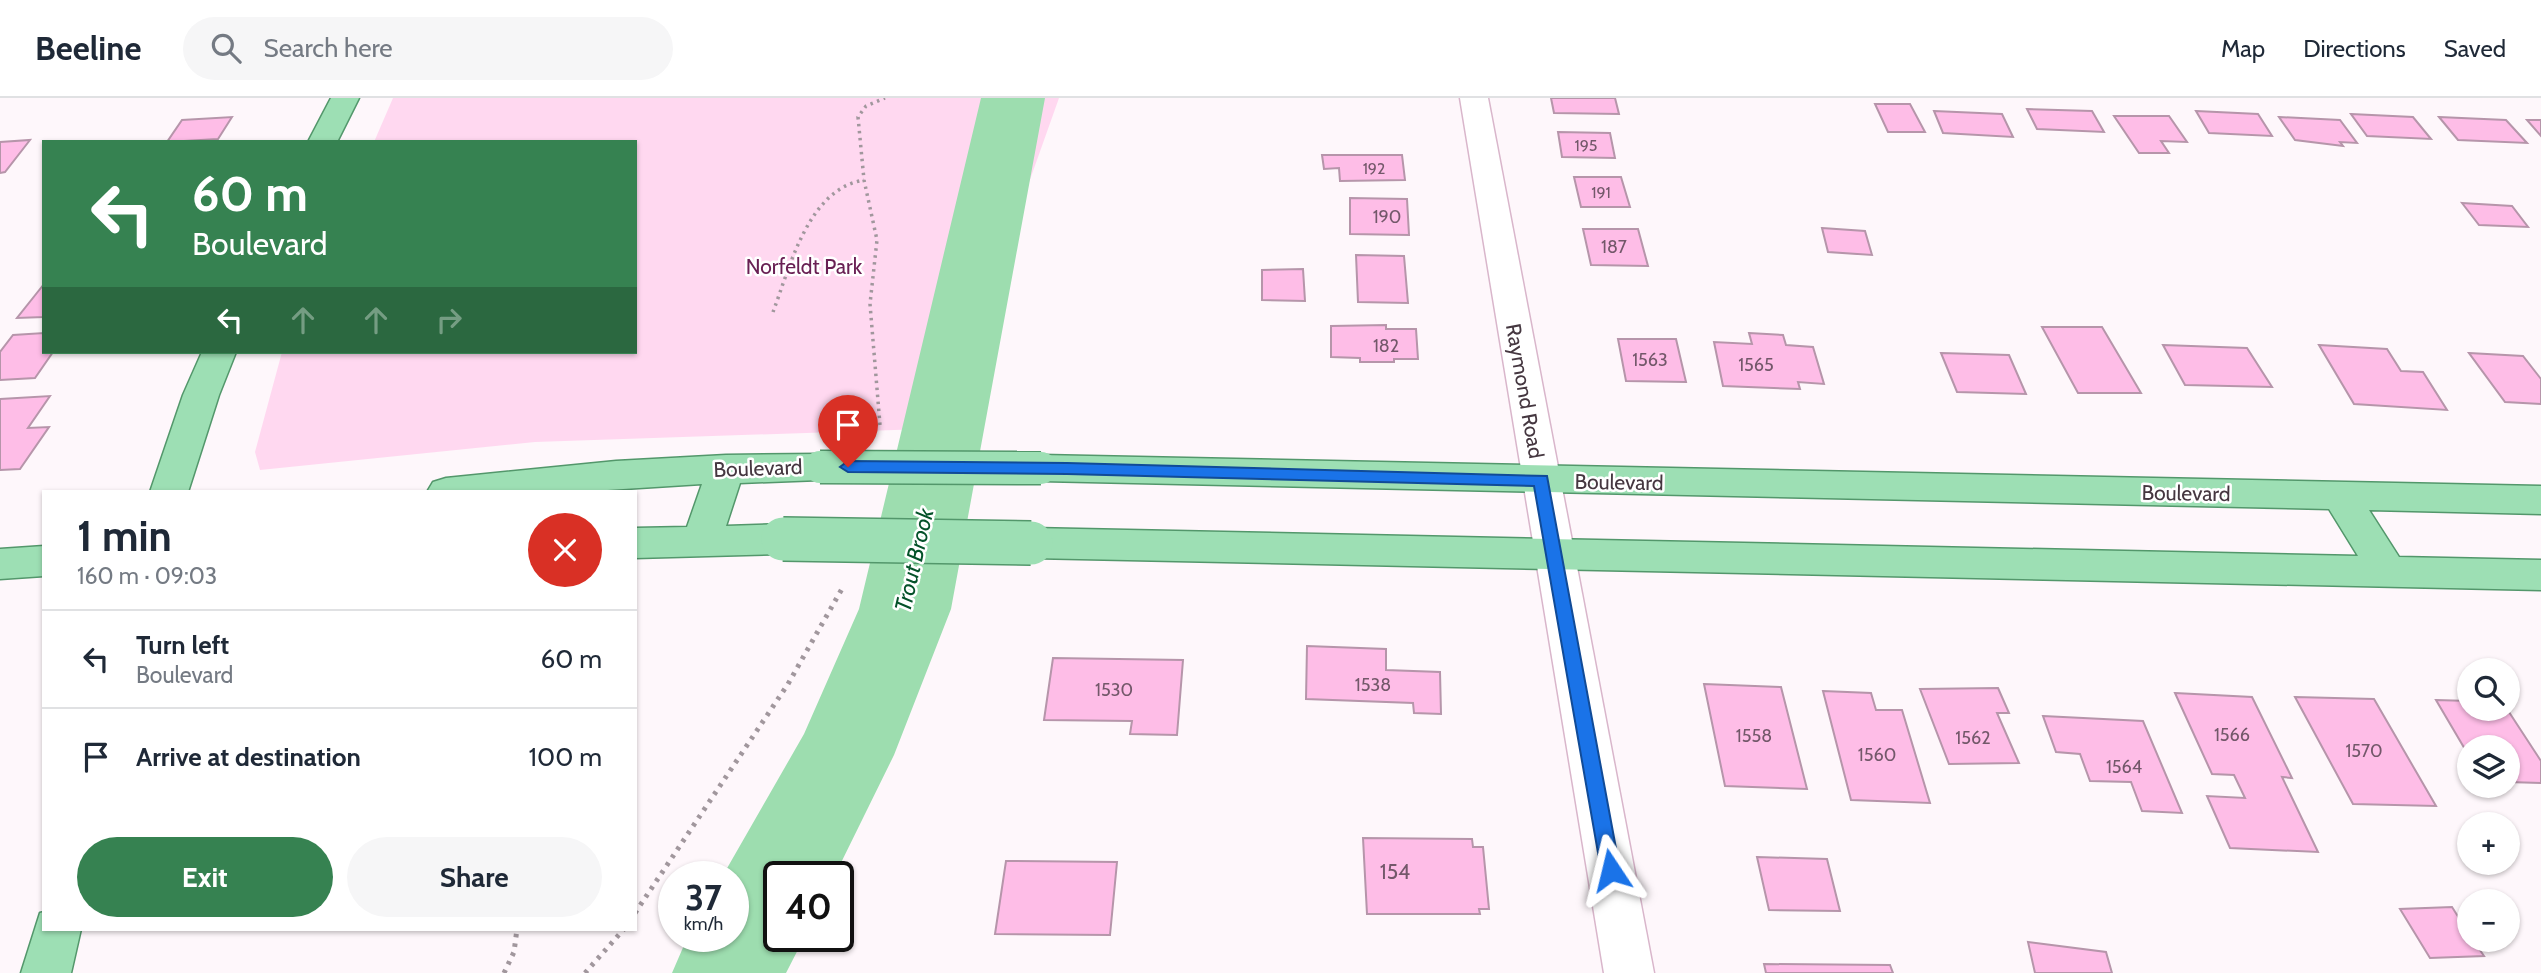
<!DOCTYPE html>
<meta charset="utf-8">
<style>
body{margin:0;font-family:Cabin,sans-serif;background:#f6f6f7;color:#1f2937;height:100vh;display:flex;flex-direction:column;font-size:26px;white-space:nowrap}
*{box-sizing:border-box;margin:0}
p{font-size:23px;color:#747a83}
.icon{flex:none;width:38px;height:38px;fill:none;stroke:currentColor;stroke-width:2;stroke-linecap:round;stroke-linejoin:round}
.map{position:relative;flex:1;overflow:hidden}
.side{position:absolute;left:42px;top:392px;width:595px;height:441px;display:flex;flex-direction:column;background:#fff;border-radius:0px;box-shadow:0 2px 5px #0004}
.side>*{flex:none}
.banner{position:absolute;left:42px;top:42px;width:595px;height:214px;border-radius:0px;box-shadow:0 2px 5px #0004;background:#368251;color:#fff;overflow:hidden}
.tools{position:absolute;left:2457px;top:560px;display:grid;gap:14px}
.tools a{display:grid;place-items:center;width:63px;height:63px;border-radius:50%;background:#fff;box-shadow:0 2px 5px #0004;font-size:35px}
.speed{position:absolute;left:658px;top:763px;display:flex;gap:14px;font-size:35px;font-weight:700;text-align:center}
.speed>*{display:grid;place-content:center;width:91px;height:91px;border-radius:50%;background:#fff;box-shadow:0 2px 5px #0004;line-height:1}
.speed small{font-size:18px;font-weight:400}
.speed .limit{border:4px solid #111;border-radius:10px;background:#fff;color:#111}
.pin{position:absolute;display:grid;place-items:center;width:60px;height:60px;color:#fff;margin:-72px -30px;border-radius:50% 50% 50% 0;rotate:-45deg;box-shadow:0 0 7px #0007}
.pin .icon{rotate:45deg}
.me{position:absolute;width:77px;margin:-38px;rotate:350deg;stroke-linejoin:round;filter:drop-shadow(0 0 5px #0008)}
.turn{display:flex;align-items:center;gap:24px;height:147px;padding:0 35px;font-size:32px}
.turn .icon{width:91px;height:91px;stroke-width:2.5}
.turn b{display:block;font-size:49px;line-height:60px}
.lanes{display:flex;align-items:center;height:66px;padding:0 35px;background:#0003;justify-content:center;gap:35px;direction:ltr}
.lanes .off{opacity:.35}
.round{display:grid;place-items:center;flex:none;width:74px;height:74px;border-radius:37px;background:#f6f6f7}
.headline{display:flex;align-items:center;justify-content:space-between;height:119px;padding:0 35px}
h1{font-size:42px;font-weight:700;line-height:52px}
.button{display:flex;gap:14px;margin-top:auto;padding:14px 35px}
.button a{flex:1;height:80px;border-radius:42px;background:#368251;color:#fff;font-size:28px;font-weight:700;line-height:80px;text-align:center}
.button a+a{background:#f6f6f7;color:#1f2937}
ul{padding:0;list-style:none}
li{display:flex;align-items:center;gap:21px;height:98px;padding:0 35px;border-top:2px solid #e0e1e3}
li div{flex:1}
li b{display:block;font-size:26px}
li em{font-style:normal}
header{display:flex;align-items:center;gap:42px;box-sizing:border-box;height:98px;padding:0 35px;background:#fff;border-bottom:2px solid #e0e1e3}
header strong{font-size:33px}
nav{display:flex;gap:38px;margin-inline-start:auto;font-size:24px}
.search{width:490px;height:63px;background:#f6f6f7;display:flex;align-items:center;gap:18px;box-sizing:border-box;padding:0 24px;border-radius:38px;color:#747a83;font-size:26px}
.map>svg:first-child{display:block}
.green{fill:#ffd8f0}
.lines{fill:none;stroke-linecap:round;stroke-linejoin:round}
.river{fill:#9dddaf;fill-rule:evenodd}
.building{fill:#febde7;stroke:#b695aa;stroke-width:2}
.minor-casing{stroke:#d9b6cb;stroke-width:3}
.major-casing{stroke:#53976b;stroke-width:3}
.path-far1{stroke:#a1979d;stroke-width:3.5;stroke-dasharray:2.5 4.5;stroke-linecap:butt}
.path{stroke:#a1979d;stroke-width:5;stroke-dasharray:3.5 6;stroke-linecap:butt}
.minor{fill:#fff;fill-rule:evenodd}
.major{fill:#9ddfb4;fill-rule:evenodd}
.major-bridge-far1-casing{stroke:#53976b;stroke-width:35;stroke-linecap:butt}
.major-bridge-casing{stroke:#53976b;stroke-width:46;stroke-linecap:butt}
.major-bridge-far1{stroke:#9ddfb4;stroke-width:32}
.major-bridge{stroke:#9ddfb4;stroke-width:43}
.route{fill:#1a73e8;stroke:#114b97;stroke-width:2}
.labels{text-anchor:middle;dominant-baseline:central;stroke-width:5;stroke-linejoin:round;paint-order:stroke}
.far-number-label{font-size:16px;fill:#73586a}
.number-label{font-size:18px;fill:#73586a}
.park-label{font-size:21px;fill:#692054;stroke:#fff}
.street-label{font-size:21px;fill:#453740;stroke:#fff}
.near-number-label{font-size:21px;fill:#73586a}
.water-label{font-size:23px;font-style:italic;fill:#045229;stroke:#fff}
</style>
<header>
<strong>Beeline</strong>
<div class="search"><svg class="icon" aria-label="search" viewBox="0 0 24 24"><circle cx="10" cy="10" r="6"/><path d="M15 15l6 6"/></svg>Search here</div>
<nav><a>Map</a><a>Directions</a><a>Saved</a></nav>
</header>
<div class="map">
<svg width="2541" height="875" viewBox="0 0 2541 875">
<rect width="100%" height="100%" fill="#fef7fb"/>
<path class="green" d="M393,0h666l-43,121 -33,208 -448,15 -275,28 -5,-18 27,-100h353v-210h-261z"/>
<g class="lines">
<path class="river" d="M981,0h64l-94,511 -57,146 -60,122h-55v59h26l-19,37h-114l16,-37h45v-59h-11l82,-143 55,-125z"/>
</g>
<path class="building" d="M1551,0h64l4,16 -65,-1z
M1875,6h35l15,28h-37z
M2027,11l65,2 12,21 -67,-3z
M1934,13l68,3 11,23 -70,-4z
M2196,13l62,3 14,22 -63,-3z
M2351,16l62,3 18,22 -64,-3z
M2114,18h55l18,26 -26,-1 8,12h-30z
M232,19l-14,22 -51,3 15,-22z
M2279,19l61,3 17,23 -17,-1 3,4 -48,-6z
M2439,19l67,3 21,23 -69,-3z
M2527,22h14v16z
M1558,34l52,1 5,25 -53,-1z
M30,42l-25,32 -5,1v-31z
M1322,57h80l3,25 -65,1 -1,-13 -15,1z
M1574,79h47l9,30h-49z
M1350,100l57,1 2,36 -59,-1z
M2462,105l50,3 16,21 -49,-2z
M1822,130l43,3 7,24 -44,-3z
M1583,131h55l10,37 -57,-1z
M1356,157l48,1 4,47 -50,-1z
M1303,171l2,32 -43,-1v-30z
M44,186v33l-27,1z
M1386,227v4h30l2,30h-24v3h-34v-4l-29,-1v-31z
M2042,229h60l39,66h-63z
M44,235v19h9l-18,26 -35,2v-28l13,-17z
M1749,235l34,2 3,10 27,2 11,37 -26,-2 2,7 -77,-3 -9,-44 38,2z
M1618,241h58l10,43 -60,-1z
M2163,247l84,3 25,39 -87,-2z
M2319,247l68,4 14,22 22,1 24,38 -93,-6z
M1941,255l68,2 17,39 -69,-2z
M2469,255l54,3 18,23v25l-36,-2z
M50,298l-22,32 21,-1 -29,42 -20,1v-71z
M1307,548l79,3v21l54,2 1,42 -27,-1 -1,-10 -107,-4z
M1053,560l130,2 -6,75 -47,-1 2,-13 -88,-1z
M1704,586l77,3 26,102 -82,-3z
M1998,590l11,25h-12l22,50 -70,1 -29,-75z
M1823,593l48,2 5,17h26l28,93 -79,-3z
M2175,595l77,4 40,81 -10,-1 36,75 -88,-4 -23,-52 38,2 -11,-23 -22,-1z
M2295,599l79,2 62,107 -83,-2z
M2436,602l33,1v8h38l34,52v22l-33,-1v-35h-39v9z
M2043,618l100,5 39,92 -40,-2 -11,-29 -41,-1 -10,-27 -24,-2z
M1363,740l109,1 1,8h10l6,62h-10l1,5h-113z
M1757,759l70,2 13,52 -71,-1z
M1006,763l111,1 -7,73 -115,-1z
M2452,809l17,27v6h4l11,16 -54,2 -30,-49z
M2028,844l78,10 6,21h-77z
M1764,866l126,1 3,8h-127z"/>
<g class="lines">
<g class="minor-casing">
<path id="minor" d="M1460,0h28l166,875h-50z"/>
</g>
<g class="major-casing">
<path id="major" d="M331,0h28l-22,44h-29z
M202,254h34l-17,43 -31,97h-38l33,-97z
M820,356l13,4 5,9 -5,9 -13,4 -80,3 -14,43 57,-2 14,5 5,10 -5,10 -14,5 -148,4v-30l52,-1 15,-43 -126,8h-149l6,-10 13,-4 170,-17 110,-6z
M1041,357l1500,31v28l-172,-4 30,47 142,3v30l-1510,-32 -14,-5 -5,-10 5,-10 14,-5 1327,28 -29,-47 -1288,-28 -13,-4 -5,-9 5,-9z
M44,448v30l-44,3v-30z
M44,814v17h37l-10,44h-50l19,-60z"/>
</g>
<path class="path-far1" d="M773,214c17,-45 35,-123 91,-132
M880,327l-10,-121 7,-64 -13,-60 -6,-63 8,-11 19,-8"/>
<path class="path" d="M635,815l153,-229 55,-97
M504,875l10,-21 3,-23
M585,875l39,-44"/>
<use href="#minor" class="minor"/>
<use href="#major" class="major"/>
<g class="major-bridge-far1-casing">
<path id="major-bridge-far1" d="M820,369l221,1"/>
</g>
<g class="major-bridge-casing">
<path id="major-bridge" d="M783,441l248,4"/>
</g>
<use href="#major-bridge-far1" class="major-bridge-far1"/>
<use href="#major-bridge" class="major-bridge"/>
</g>
<path class="route" d="M848,363l219,2 480,13 73,394 -3,7 -6,2 -7,-2 -3,-7 -67,-384 -467,-12 -219,-2 -8,-5z"/>
<g class="labels">
<g class="far-number-label">
<text x="1586" y="47">195</text>
<text x="1374" y="70">192</text>
<text x="1601" y="94">191</text>
</g>
<g class="number-label">
<text x="1387" y="119">190</text>
<text x="1614" y="149">187</text>
<text x="1386" y="248">182</text>
<text x="1650" y="262">1563</text>
<text x="1756" y="267">1565</text>
<text x="1373" y="587">1538</text>
<text x="1114" y="592">1530</text>
<text x="2232" y="637">1566</text>
<text x="1754" y="638">1558</text>
<text x="1973" y="640">1562</text>
<text x="2364" y="653">1570</text>
<text x="1877" y="657">1560</text>
<text x="2124" y="669">1564</text>
</g>
<g class="park-label">
<text x="804" y="168">Norfeldt Park</text>
</g>
<g class="street-label">
<text transform="translate(1525 293) rotate(80)">Raymond Road</text>
<text transform="translate(758 370) rotate(-2)">Boulevard</text>
<text transform="translate(1619 384) rotate(1)">Boulevard</text>
<text transform="translate(2186 395) rotate(1)">Boulevard</text>
</g>
<g class="near-number-label">
<text x="1395" y="773">154</text>
</g>
<g class="water-label">
<text transform="translate(914 462) rotate(-77)">Trout Brook</text>
</g>
</g>
</svg>
<div class="tools">
<a><svg class="icon" aria-label="search" viewBox="0 0 24 24"><circle cx="10" cy="10" r="6"/><path d="M15 15l6 6"/></svg></a>
<a><svg class="icon" aria-label="layers" viewBox="0 0 24 24"><path d="M12 4l9 5-9 5-9-5zM3 14l9 5 9-5"/></svg></a>
<a>+</a>
<a>−</a>
</div>
<div class="speed"><div>37<small>km/h</small></div><div class="limit">40</div></div>
<div class="pin" style="left:848px;top:369px;background:#d93025"><svg class="icon" aria-label="arrive" viewBox="0 0 24 24"><path d="M6 21V4h12l-3 4 3 4H6"/></svg></div>
<svg class="me" style="left:1611px;top:772px" viewBox="-20 -20 40 40"><path d="M0-17L14 15 0 8-14 15z" fill="#1a73e8" stroke="#fff" stroke-width="4"/></svg>
<div class="banner">
<div class="turn"><svg class="icon" aria-label="left" viewBox="0 0 24 24"><path d="M17 20v-9H6M10 6l-5 5 5 5"/></svg><div><b>60 m</b>Boulevard</div></div>
<div class="lanes"><svg class="icon" aria-label="left" viewBox="0 0 24 24"><path d="M17 20v-9H6M10 6l-5 5 5 5"/></svg><svg class="icon off" aria-label="ahead" viewBox="0 0 24 24"><path d="M12 20V5M6 11l6-6 6 6"/></svg><svg class="icon off" aria-label="ahead" viewBox="0 0 24 24"><path d="M12 20V5M6 11l6-6 6 6"/></svg><svg class="icon off" aria-label="right" viewBox="0 0 24 24"><path d="M7 20v-9h11M14 6l5 5-5 5"/></svg></div>
</div>
<section class="side">
<div class="headline"><div><h1>1 min</h1><p>160 m · 09:03</p></div><a class="round" style="background:#d93025;color:#fff"><svg class="icon" aria-label="close" viewBox="0 0 24 24"><path d="M6 6l12 12M18 6L6 18"/></svg></a></div>
<ul>
<li><svg class="icon" aria-label="left" viewBox="0 0 24 24"><path d="M17 20v-9H6M10 6l-5 5 5 5"/></svg><div><b>Turn left</b><p>Boulevard</p></div><em>60 m</em></li>
<li><svg class="icon" aria-label="arrive" viewBox="0 0 24 24"><path d="M6 21V4h12l-3 4 3 4H6"/></svg><div><b>Arrive at destination</b></div><em>100 m</em></li>
</ul>
<div class="button"><a>Exit</a><a>Share</a></div>
</section>
</div>
